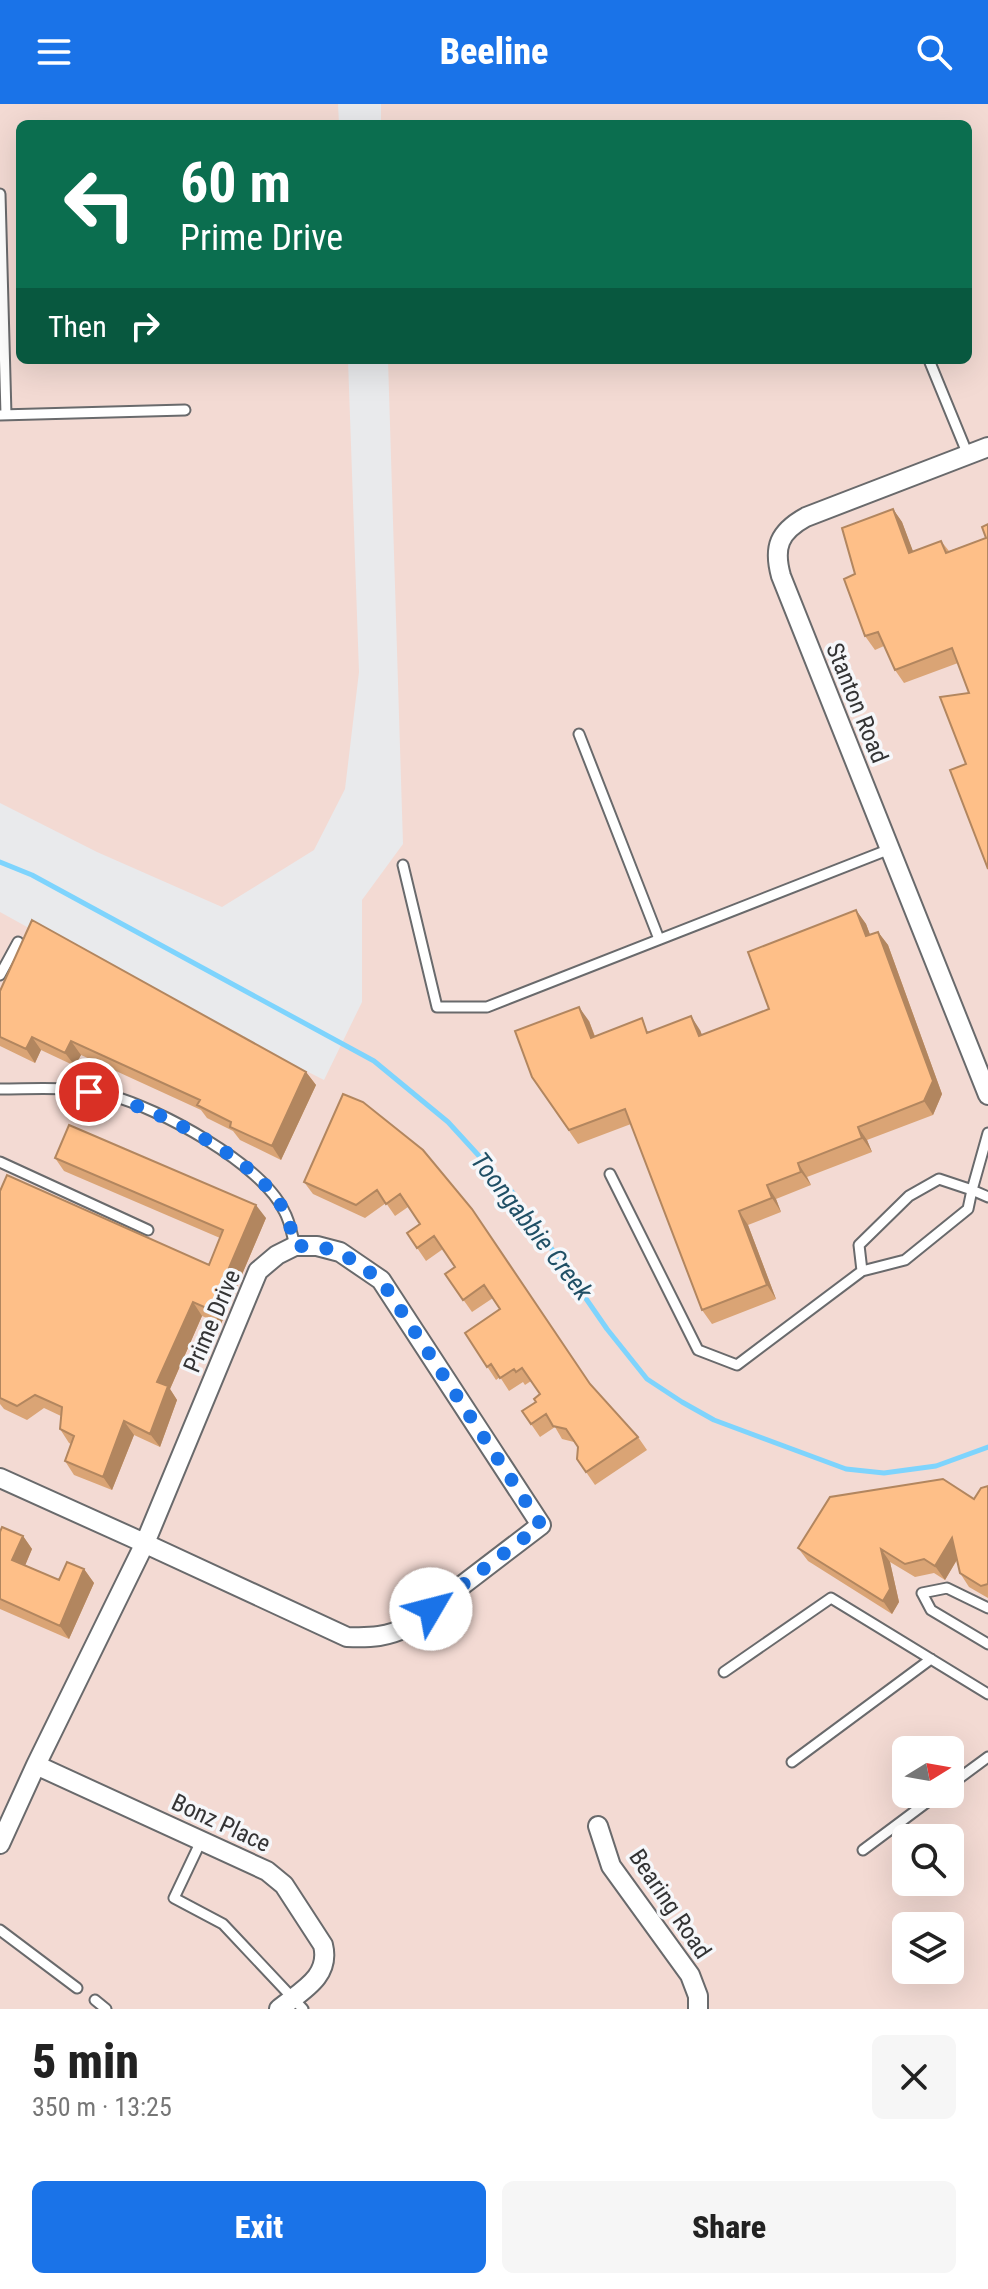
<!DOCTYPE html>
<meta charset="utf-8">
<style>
body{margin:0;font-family:"Roboto Condensed",sans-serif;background:#f6f6f6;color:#222;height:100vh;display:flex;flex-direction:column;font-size:30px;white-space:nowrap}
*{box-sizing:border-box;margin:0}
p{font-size:26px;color:#767676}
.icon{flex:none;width:44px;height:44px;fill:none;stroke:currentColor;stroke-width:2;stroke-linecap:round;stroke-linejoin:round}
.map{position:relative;height:1905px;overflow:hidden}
.sheet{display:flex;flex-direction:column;background:#fff;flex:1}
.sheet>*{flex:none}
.guide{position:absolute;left:16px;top:16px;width:956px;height:244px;border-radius:12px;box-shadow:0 8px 32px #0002;background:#0b6e4f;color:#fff;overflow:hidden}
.needle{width:52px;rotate:79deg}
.tools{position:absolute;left:892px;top:1632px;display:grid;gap:16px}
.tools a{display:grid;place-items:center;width:72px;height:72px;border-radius:12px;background:#fff;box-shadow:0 8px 32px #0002;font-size:40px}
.pin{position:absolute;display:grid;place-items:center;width:68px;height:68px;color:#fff;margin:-34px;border:4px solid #fff;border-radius:50%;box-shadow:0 2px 8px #0007}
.me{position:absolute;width:88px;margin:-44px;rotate:53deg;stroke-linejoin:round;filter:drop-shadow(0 0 6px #0008)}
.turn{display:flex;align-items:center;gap:28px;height:168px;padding:0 32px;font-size:36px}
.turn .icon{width:104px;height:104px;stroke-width:2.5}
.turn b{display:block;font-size:56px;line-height:68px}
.then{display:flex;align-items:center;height:76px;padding:0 32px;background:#0003;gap:16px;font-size:30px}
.round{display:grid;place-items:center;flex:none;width:84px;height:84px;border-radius:12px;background:#f6f6f6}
.headline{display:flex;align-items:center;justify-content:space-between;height:136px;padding:0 32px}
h1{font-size:48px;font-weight:800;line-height:60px}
.action{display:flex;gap:16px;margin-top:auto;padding:16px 32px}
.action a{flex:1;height:92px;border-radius:12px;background:#1a73e8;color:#fff;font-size:32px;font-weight:800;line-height:92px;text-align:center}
.action a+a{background:#f6f6f6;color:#222}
header{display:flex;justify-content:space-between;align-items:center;height:104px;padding:0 32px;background:#1a73e8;color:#fff;font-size:36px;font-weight:800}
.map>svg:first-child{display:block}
.industrial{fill:#f3dad3;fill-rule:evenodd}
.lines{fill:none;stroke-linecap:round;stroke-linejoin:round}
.stream{stroke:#7ed4fd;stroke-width:5}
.lane-casing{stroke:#696a6c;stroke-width:13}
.street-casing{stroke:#696a6c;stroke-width:22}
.lane{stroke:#fff;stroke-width:9}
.street{stroke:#fff;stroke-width:18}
.wall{fill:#daa475}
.shaded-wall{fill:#b2865f}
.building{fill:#febf88;stroke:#b2865f;stroke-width:2}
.route{stroke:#1a73e8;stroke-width:14;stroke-dasharray:0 25.2}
.labels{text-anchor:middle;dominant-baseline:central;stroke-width:7;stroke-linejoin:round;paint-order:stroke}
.street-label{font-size:24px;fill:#333334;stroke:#f6f7fa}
.water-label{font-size:26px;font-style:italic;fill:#1f4f65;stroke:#f6f7fa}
</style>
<header><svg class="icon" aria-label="menu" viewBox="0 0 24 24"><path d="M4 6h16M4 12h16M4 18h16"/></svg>Beeline<svg class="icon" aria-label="search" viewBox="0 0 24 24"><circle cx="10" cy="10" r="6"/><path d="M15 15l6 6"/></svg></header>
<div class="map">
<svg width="988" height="1905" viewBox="0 0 988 1905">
<rect width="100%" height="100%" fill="#e9eaec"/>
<path class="industrial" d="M0,0h338l1,20h-319v236h328l11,312 -14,117 -31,61 -92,57 -125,-55 -97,-49z
M381,0h607v1905h-988v-1097l76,42 248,126 38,-78v-102l41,-56 -15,-484h580v-236h-587zM906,1646h44v44h-44zM906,1734h44v44h-44zM906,1822h44v44h-44z"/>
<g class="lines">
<path class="stream" d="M0,758l32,13 342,186 74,61 65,71 94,136 40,50 35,23 32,18 132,49 38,4 52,-7 52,-19"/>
<g class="lane-casing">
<path id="lane" d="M0,90l6,221
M929,256l39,95
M0,311l185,-5
M579,630l80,205
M403,761l34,142h50l403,-158
M0,871l18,-33
M0,985c37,0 73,-3 109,6 50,13 153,69 175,116 6,10 8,24 11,35
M988,1029l-16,57 16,7
M0,1058l148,68
M610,1070l88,176 39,15 125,-94
M939,1075l33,11 -4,19 -63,51 -43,11 -3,-26 50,-49z
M988,1504l-41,-20 -25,5 9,17 57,34
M724,1568l107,-74 157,96
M792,1658l139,-103
M950,1681l38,-28
M202,1735l-28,59 49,26 80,85
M863,1746l75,-56
M0,1826l77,58
M95,1896l11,9"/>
</g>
<g class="street-casing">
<path id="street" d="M988,343l-182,70c-27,15 -33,30 -25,59l207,519
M0,1374l131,59 28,13 188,87c24,1 41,0 62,-11l132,-101 -160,-245 -41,-28 -23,-6h-22l-18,9 -19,16 -113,272 -109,222 -36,79
M36,1661l231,106 17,14 39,60c8,32 -22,46 -44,64
M598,1722l13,40 79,109 8,21v13"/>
</g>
<use href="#lane" class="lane"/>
<use href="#street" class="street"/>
</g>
<path class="wall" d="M893,405l9,13 11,30 28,-11 8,10 37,-13 2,-14 -22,240 3,-71 -11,-30 -54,20 -9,-13 -11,-24 -9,4 -10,-14 -10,-62z
M856,806l10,14 4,11 8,-3 10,13 54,149 -9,21 -66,25 5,12 -65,25 4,8 -35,14 5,13 -33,13 28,74 -64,25 -10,-14 -71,-186 -53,20 -46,-67 57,-56 6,15 56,-5 49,-1 2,5 67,-26z
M0,887l306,81 10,13 -35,75 -41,-20 -7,-9 -26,-13 -6,-8 -120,-55 -6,11 -34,-16 -6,13 -35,-17z
M343,990l248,292 47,51 9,13 -52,35 -18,-26 1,-12 -4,-5 -12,-3 -7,-12 -15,10 -18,-26 14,-9 4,-8 -9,-13 -6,4 -2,-3 -14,9 -9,-14 -4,3 -31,-47 35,-24 -7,-11 -21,14 -27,-38 10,-7 -12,-18 -17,12 -19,-28 13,-9 -12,-17 -13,9 -9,-13 -21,15 -52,-24 -9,-12z
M55,1054l211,60 -45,106 -19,-8 -32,73 7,11 -17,47 -26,-12 -22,55 -38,-15 -9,-14 6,-17 -2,-1 -9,-14 1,-13 -17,-8 -17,12 -23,-11 -4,-5v-213l209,74 11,-27 -156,-67z
M988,1382v112l-19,-11 -9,-14 -3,-13 -12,20 -11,-7 -19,4 -25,-15 9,40 -7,12 -84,-53 -10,-13 176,-49z
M0,1428l23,4 9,13 -7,16 34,15 25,-11 10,14 -25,56 -69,-30z"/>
<path class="shaded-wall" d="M893,405l9,13 17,45 -10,-14z
M856,806l10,14 10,26 -10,-14z
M878,828l10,13 54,149 -9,21 -9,-14z
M579,903l10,14 11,30 -9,-13z
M691,912l9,14 8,20 -9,-14z
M32,933l9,13 -6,13 -9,-14z
M71,937l10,14 -6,11 -10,-13z
M306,968l10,13 -35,75 -9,-14z
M858,1023l9,13 5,12 -10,-14z
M798,1059l9,14 4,8 -10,-13z
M767,1081l9,14 5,13 -9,-14z
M256,1101l10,13 -45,106 -10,-14z
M739,1107l9,14 28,74 -9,-14z
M193,1198l9,14 -32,73 7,11 -17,47 -10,-13 7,-52z
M124,1317l10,14 -22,55 -9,-13z
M23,1432l9,13 -10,24 -10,-13z
M952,1434l10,13 -17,29 -10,-14z
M881,1445l9,13 9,40 -7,12 -9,-13z
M84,1465l10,14 -25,56 -9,-13z"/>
<path class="building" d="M893,405l16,44 32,-12 5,12 40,-15 -4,-11 6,-3v345l-38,-99 16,-6 -26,-67 29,-4 -17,-45 -57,22 -17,-38 -13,4 -21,-57 11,-5 -13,-46z
M856,806l10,26 12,-4 55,149 -9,20 -66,26 4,11 -64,25 3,9 -34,13 5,13 -33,13 28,74 -65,25 -77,-201 -56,21 -37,-53 -17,-46 64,-24 12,31 51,-20 5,15 44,-17 8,20 70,-27 -21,-57z
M32,816l274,152 -34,74 -42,-19 1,-5 -34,-17 3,-5 -129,-59 -6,12 -33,-16 -6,12 -26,-12v-46z
M343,990l20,8 60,48 49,59 118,175 48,53 -52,35 -9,-13 1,-12 -12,-18 -13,-3 -7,-12 -15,10 -9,-13 14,-9 -2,-3 6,-5 -18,-26 -6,4 -2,-3 -14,9 -9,-14 -4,3 -22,-34 35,-24 -16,-24 -21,15 -18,-26 10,-7 -21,-31 -17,12 -10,-15 13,-9 -20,-30 -14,10 -9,-14 -21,15 -52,-23z
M69,1021l187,80 -45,105 -18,-8 -36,80 11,4 -18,48 -26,-13 -21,56 -38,-16 9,-25 -14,-7 2,-22 -27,-12 -18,11 -17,-8v-207l7,-16 202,90 14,-35 -168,-72z
M943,1375l31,20 7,-11 7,-2v98l-7,2 -21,-13 -8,-35 -17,28 -11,-7 -19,5 -24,-15 9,40 -7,12 -85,-53 32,-51z
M2,1423l21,9 -11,24 47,20 8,-18 17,7 -24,57 -60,-27v-67z"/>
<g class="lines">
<path class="route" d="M89,988c57,10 169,65 195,119 6,10 8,24 11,35h22l23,6 41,28 160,245 -110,84"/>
</g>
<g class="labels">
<g class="street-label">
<text transform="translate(857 599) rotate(68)">Stanton Road</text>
<text transform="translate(212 1217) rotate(-67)">Prime Drive</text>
<text transform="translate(221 1719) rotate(25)">Bonz Place</text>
<text transform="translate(670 1800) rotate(56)">Bearing Road</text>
</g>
<g class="water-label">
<text transform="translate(532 1122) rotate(52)">Toongabbie Creek</text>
</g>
</g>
</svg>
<div class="tools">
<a><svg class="needle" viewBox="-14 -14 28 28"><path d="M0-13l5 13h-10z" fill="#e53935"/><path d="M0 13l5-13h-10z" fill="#767676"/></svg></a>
<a><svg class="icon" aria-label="search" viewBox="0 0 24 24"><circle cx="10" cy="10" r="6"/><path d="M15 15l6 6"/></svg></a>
<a><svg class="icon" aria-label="layers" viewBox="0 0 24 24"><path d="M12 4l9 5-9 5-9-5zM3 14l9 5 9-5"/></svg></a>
</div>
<div class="pin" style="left:89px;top:988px;background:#d93025"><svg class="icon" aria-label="arrive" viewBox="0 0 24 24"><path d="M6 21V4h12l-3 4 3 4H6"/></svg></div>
<svg class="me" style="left:431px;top:1505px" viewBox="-20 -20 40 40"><circle r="19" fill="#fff"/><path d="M0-13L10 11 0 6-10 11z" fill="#1a73e8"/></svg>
<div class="guide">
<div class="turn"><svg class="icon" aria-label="left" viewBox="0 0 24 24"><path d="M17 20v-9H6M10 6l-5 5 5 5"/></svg><div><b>60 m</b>Prime Drive</div></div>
<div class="then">Then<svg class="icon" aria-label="right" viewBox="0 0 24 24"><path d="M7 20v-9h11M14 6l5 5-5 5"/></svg></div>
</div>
</div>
<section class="sheet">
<div class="headline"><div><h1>5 min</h1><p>350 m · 13:25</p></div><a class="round"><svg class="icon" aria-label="close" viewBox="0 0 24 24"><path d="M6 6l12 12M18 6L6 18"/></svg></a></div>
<div class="action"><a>Exit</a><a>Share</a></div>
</section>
